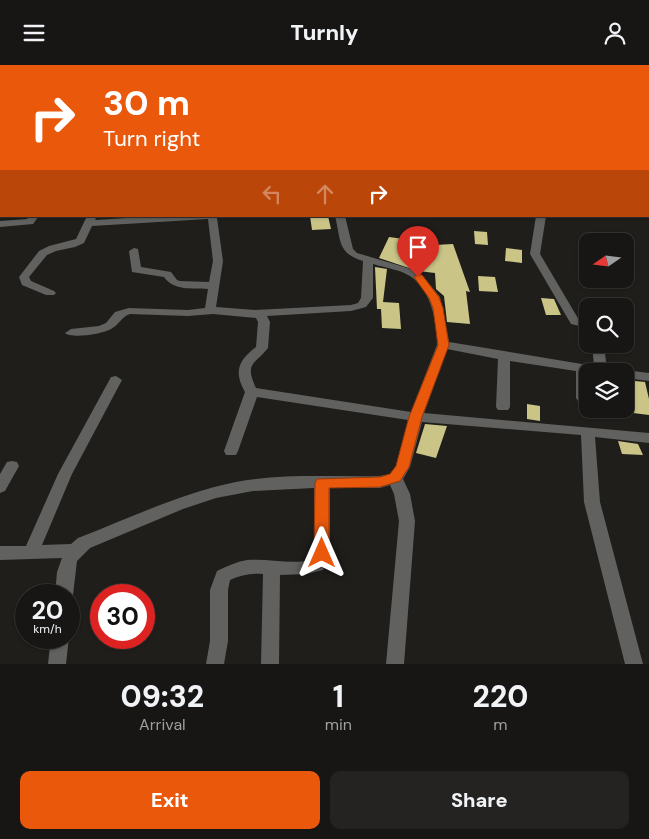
<!DOCTYPE html>
<style>
body{margin:0;font-family:"DM Sans",sans-serif;background:#242322;color:#f1f3f6;height:100vh;display:flex;flex-direction:column;font-size:19px;white-space:nowrap}
*{box-sizing:border-box;margin:0}
p{font-size:16px;color:#9e9fa0}
.icon{flex:none;width:28px;height:28px;fill:none;stroke:currentColor;stroke-width:2;stroke-linecap:round;stroke-linejoin:round}
.map{position:relative;height:599px;overflow:hidden}
.details{display:flex;flex-direction:column;background:#171614;flex:1}
.details>*{flex:none}
.top-card{position:absolute;left:0px;top:0px;width:650px;height:152px;box-shadow:0 1px 4px #0004,0 0 0 1px #363534;background:#ea580c;color:#fff;overflow:hidden}
.needle{width:32px;rotate:256deg}
.tools{position:absolute;left:579px;top:168px;display:grid;gap:10px}
.tools a{display:grid;place-items:center;width:55px;height:55px;border-radius:10px;background:#171614;box-shadow:0 1px 4px #0004,0 0 0 1px #363534;font-size:25px}
.speed{position:absolute;left:15px;top:519px;display:flex;gap:10px;font-size:25px;font-weight:700;text-align:center}
.speed>*{display:grid;place-content:center;width:65px;height:65px;border-radius:50%;background:#171614;box-shadow:0 1px 4px #0004,0 0 0 1px #363534;line-height:1}
.speed small{font-size:12px;font-weight:400}
.speed .limit{border:8px solid #d22;background:#fff;color:#111}
.pin{position:absolute;display:grid;place-items:center;width:42px;height:42px;color:#fff;margin:-51px -21px;border-radius:50% 50% 50% 0;rotate:-45deg;box-shadow:0 0 5px #0007}
.pin .icon{rotate:45deg}
.me{position:absolute;width:55px;margin:-28px;rotate:0deg;stroke-linejoin:round;filter:drop-shadow(0 0 4px #0008)}
.turn{display:flex;align-items:center;gap:18px;height:105px;padding:0 20px;font-size:22px}
.turn .icon{width:65px;height:65px;stroke-width:2.5}
.turn b{display:block;font-size:35px;line-height:42px}
.lanes{display:flex;align-items:center;height:48px;padding:0 20px;background:#0003;justify-content:center;gap:25px;direction:ltr}
.lanes .off{opacity:.35}
.eta{display:flex;justify-content:space-evenly;align-items:center;height:85px;text-align:center}
.eta b{font-size:30px;font-weight:800;line-height:35px}
.cta{display:flex;gap:10px;margin-top:auto;padding:10px 20px}
.cta a{flex:1;height:58px;border-radius:10px;background:#ea580c;color:#fff;font-size:20px;font-weight:800;line-height:58px;text-align:center}
.cta a+a{background:#242322;color:#f1f3f6}
header{display:flex;justify-content:space-between;align-items:center;height:65px;padding:0 20px;background:#171614;font-size:22px;font-weight:800}
.map>svg:first-child{display:block}
.building{fill:#cac587}
.lines{fill:none;stroke-linecap:round;stroke-linejoin:round}
.minor{fill:#61615f;fill-rule:evenodd}
.route{fill:#ea580c;stroke:#983908}
</style>
<header><svg class="icon" aria-label="menu" viewBox="0 0 24 24"><path d="M4 6h16M4 12h16M4 18h16"/></svg>Turnly<svg class="icon" aria-label="person" viewBox="0 0 24 24"><circle cx="12" cy="8" r="4"/><path d="M4 21q1-7 8-7t8 7"/></svg></header>
<div class="map">
<svg width="649" height="599" viewBox="0 0 649 599">
<rect width="100%" height="100%" fill="#1f1e1b"/>
<path class="building" d="M310,151h18l3,13 -19,1z
M474,166l13,1 1,13 -13,-1z
M389,172l15,2 -4,8 37,3 -2,-5 18,-1 17,48 -4,-1 4,33 -23,-2 -3,-26 -8,-7 -1,-16 -17,-2 -39,-13z
M506,183l16,2v13l-17,-2z
M375,202l12,2 -4,33 16,1 2,26 -19,-1 -1,-19h-4z
M478,211l17,1 3,15 -19,-1z
M541,233l13,1 7,16h-15z
M625,315l20,2 4,17v16l-16,-2 -3,-18 -5,-1z
M527,339l13,2v15l-13,-2z
M425,359l22,2 -11,32 -20,-5z
M618,376l20,3 5,11 -21,-1z"/>
<g class="lines">
<path class="minor" d="M184,0h7v1h-6z
M254,0h8v1h-7z
M302,0h6v1h-6z
M400,0h9v1h-8z
M591,0h8v1h-7z
M29,151h10l-6,8 -33,3v-6l27,-2z
M87,151h10l-2,4 64,-4h61l-3,2 6,43 -7,46 39,3 96,-5 7,-2 3,-5 2,-37c-26,-8 -22,-21 -28,-45h10l8,33 4,4 54,16 11,6 18,22 9,45 145,24 -2,-22h12l3,27h-19v30h-10l-2,-3v-27l-66,-10v46l-2,3h-10l-2,-3 2,-48 -51,-10 -23,64 225,20v10l-54,-6 5,65 43,162h-18l-41,-162 -3,-67 -159,-13 -12,45 -7,12 7,15 5,27 -11,143h-18l13,-143 -5,-27 -4,-9 -10,3h-50v65l-7,17 -16,4 -27,1 -1,89h-18l2,-90c-12,-1 -22,1 -33,6l-2,10v51l-4,23h-18l4,-23v-51l7,-19c10,-5 19,-9 30,-11 21,-2 43,5 64,0l3,-7v-65l-61,3 -37,7 -33,11 -93,39 -13,13 -4,34 -4,6v-6h-14l2,-23 5,-14 -62,2v-14h26l32,-72 53,-97 5,-1 6,4 -50,94 -30,71 29,-1 7,-6c52,-20 103,-45 158,-56 47,-9 96,-5 144,-6l10,-2 6,-8 12,-46 -151,-23 -19,54 -2,4h-10l-2,-4 21,-59c-12,-21 -6,-32 11,-45l2,-25 -2,-4 -43,-4 -25,2 -58,-2c-9,3 -11,11 -19,15 -8,5 -40,10 -46,4l6,-4 28,-3 7,-3 9,-11 14,-4 59,2 17,-2 3,-19c-16,-1 -34,2 -44,-12l-32,-5 -3,-21 5,-3 4,1 3,18 30,5 6,8 3,1 29,1 4,-21 -5,-42 -116,7 -8,17 -9,4 -19,4 -9,4 -18,22 2,4 23,10 2,2 -2,2h-8l-24,-10 -3,-8 20,-26 10,-5 27,-7zM373,199c13,4 31,6 41,15 18,15 23,44 23,66l-26,67 -155,-24c-12,-26 -1,-23 12,-40l2,-26 -3,-6 84,-5 15,-4 7,-9z
M536,151h10l-6,38 39,66 9,1v7l-17,-4 -41,-70z
M625,305l24,3v8l-24,-3v-7h-5z
M12,396l5,1 2,4 -14,25 -5,2v-19l7,-12z
M69,571v1l-3,27h-18l3,-27z"/>
</g>
<path class="route" d="M418,209l4,1 17,22 4,11 6,37 -27,72 -13,50 -9,14 -20,6 -51,1v65l-2,4 -5,2 -6,-2 -2,-4 1,-70 2,-4 63,-2 10,-3 6,-8 13,-49 29,-72 -5,-37 -4,-10 -15,-21z"/>
</svg>
<div class="tools">
<a><svg class="needle" viewBox="-14 -14 28 28"><path d="M0-13l5 13h-10z" fill="#e53935"/><path d="M0 13l5-13h-10z" fill="#9e9fa0"/></svg></a>
<a><svg class="icon" aria-label="search" viewBox="0 0 24 24"><circle cx="10" cy="10" r="6"/><path d="M15 15l6 6"/></svg></a>
<a><svg class="icon" aria-label="layers" viewBox="0 0 24 24"><path d="M12 4l9 5-9 5-9-5zM3 14l9 5 9-5"/></svg></a>
</div>
<div class="speed"><div>20<small>km/h</small></div><div class="limit">30</div></div>
<div class="pin" style="left:418px;top:212px;background:#d93025"><svg class="icon" aria-label="arrive" viewBox="0 0 24 24"><path d="M6 21V4h12l-3 4 3 4H6"/></svg></div>
<svg class="me" style="left:322px;top:488px" viewBox="-20 -20 40 40"><path d="M0-17L14 15 0 8-14 15z" fill="#ea580c" stroke="#fff" stroke-width="4"/></svg>
<div class="top-card">
<div class="turn"><svg class="icon" aria-label="right" viewBox="0 0 24 24"><path d="M7 20v-9h11M14 6l5 5-5 5"/></svg><div><b>30 m</b>Turn right</div></div>
<div class="lanes"><svg class="icon off" aria-label="left" viewBox="0 0 24 24"><path d="M17 20v-9H6M10 6l-5 5 5 5"/></svg><svg class="icon off" aria-label="ahead" viewBox="0 0 24 24"><path d="M12 20V5M6 11l6-6 6 6"/></svg><svg class="icon" aria-label="right" viewBox="0 0 24 24"><path d="M7 20v-9h11M14 6l5 5-5 5"/></svg></div>
</div>
</div>
<section class="details">
<div class="eta">
<div><b>09:32</b><p>Arrival</p></div>
<div><b>1</b><p>min</p></div>
<div><b>220</b><p>m</p></div>
</div>
<div class="cta"><a>Exit</a><a>Share</a></div>
</section>
